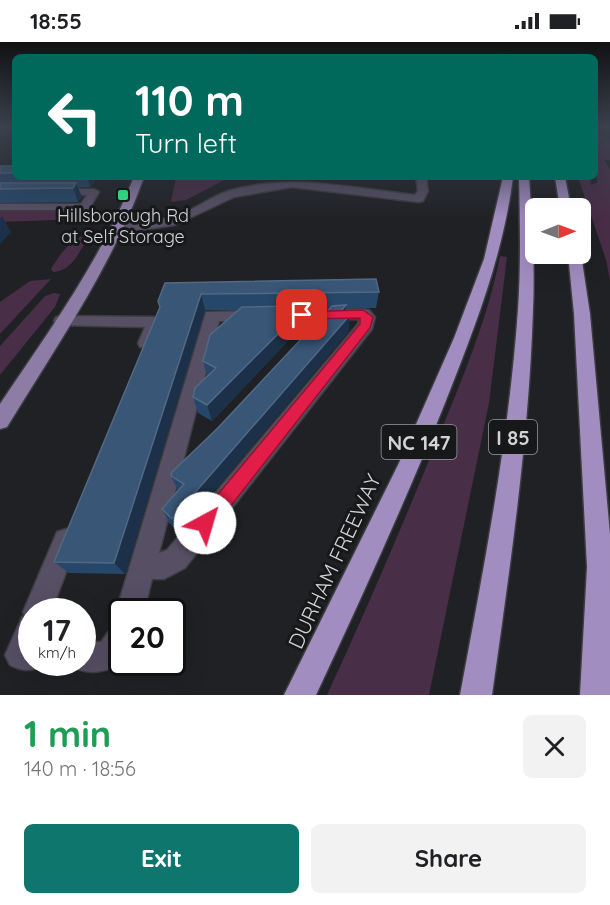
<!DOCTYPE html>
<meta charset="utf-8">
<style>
body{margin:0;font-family:Quicksand,sans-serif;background:#f2f2f2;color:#202124;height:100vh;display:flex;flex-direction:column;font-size:22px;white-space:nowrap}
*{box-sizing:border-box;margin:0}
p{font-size:20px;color:#757577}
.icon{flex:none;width:33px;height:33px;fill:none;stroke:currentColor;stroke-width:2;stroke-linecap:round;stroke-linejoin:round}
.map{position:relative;height:653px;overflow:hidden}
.sheet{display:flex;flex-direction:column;background:#fff;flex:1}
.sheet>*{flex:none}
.banner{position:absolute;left:12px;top:12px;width:586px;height:126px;border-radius:9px;box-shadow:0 6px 24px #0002;background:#00695c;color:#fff;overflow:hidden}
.needle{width:39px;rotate:89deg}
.controls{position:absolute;left:525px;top:156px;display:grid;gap:12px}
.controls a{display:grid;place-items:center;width:66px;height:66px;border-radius:9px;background:#fff;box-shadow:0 6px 24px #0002;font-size:30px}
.speed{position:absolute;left:18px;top:556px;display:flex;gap:12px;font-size:30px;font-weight:700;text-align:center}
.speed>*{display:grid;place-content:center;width:78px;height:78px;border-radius:50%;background:#fff;box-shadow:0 6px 24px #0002;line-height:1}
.speed small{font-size:15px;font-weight:400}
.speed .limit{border:3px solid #111;border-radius:9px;background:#fff;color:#111}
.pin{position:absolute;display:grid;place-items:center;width:51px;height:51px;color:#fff;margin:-26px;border-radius:12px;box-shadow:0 3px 9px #0006}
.me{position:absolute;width:66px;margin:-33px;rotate:39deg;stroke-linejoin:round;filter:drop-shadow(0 0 4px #0008)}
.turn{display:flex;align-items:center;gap:21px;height:126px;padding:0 24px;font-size:27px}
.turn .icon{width:78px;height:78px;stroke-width:2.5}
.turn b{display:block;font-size:42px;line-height:51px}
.round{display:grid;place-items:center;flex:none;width:63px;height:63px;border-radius:9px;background:#f2f2f2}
.overview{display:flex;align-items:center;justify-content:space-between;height:102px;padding:0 24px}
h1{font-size:36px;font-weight:700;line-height:45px;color:#1e9e55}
.button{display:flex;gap:12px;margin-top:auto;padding:12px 24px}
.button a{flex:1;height:69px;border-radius:9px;background:#0f766e;color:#fff;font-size:24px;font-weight:700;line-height:69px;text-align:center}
.button a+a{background:#f2f2f2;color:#202124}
.status{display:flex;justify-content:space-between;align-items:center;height:42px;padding:0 30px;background:#fff;direction:ltr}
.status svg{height:16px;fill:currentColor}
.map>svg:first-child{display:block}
.green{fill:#482e47}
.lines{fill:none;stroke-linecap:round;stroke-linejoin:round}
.minor-casing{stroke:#3c3d40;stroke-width:3}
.major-casing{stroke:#3c3d40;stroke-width:3}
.highway-casing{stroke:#3c3d40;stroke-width:3}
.minor{fill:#574f64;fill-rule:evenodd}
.major{fill:#8d7ca6;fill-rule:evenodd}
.highway{fill:#a28dc1;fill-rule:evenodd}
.wall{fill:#27476a}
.shaded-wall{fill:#1c3149}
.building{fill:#395676;stroke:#516984;stroke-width:1.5}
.route{fill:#e11d48;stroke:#92132f;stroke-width:1.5}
.poi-dot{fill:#32d882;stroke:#17181a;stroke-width:2}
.labels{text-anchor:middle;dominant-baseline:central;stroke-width:6;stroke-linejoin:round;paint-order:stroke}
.far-poi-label{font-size:18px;fill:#d2d3d5;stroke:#17181a}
.shield{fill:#17181a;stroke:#9a9b9d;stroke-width:1.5}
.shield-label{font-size:20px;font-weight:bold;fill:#d2d3d5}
.street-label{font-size:21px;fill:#d2d3d5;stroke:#17181a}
</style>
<div class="status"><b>18:55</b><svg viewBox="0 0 49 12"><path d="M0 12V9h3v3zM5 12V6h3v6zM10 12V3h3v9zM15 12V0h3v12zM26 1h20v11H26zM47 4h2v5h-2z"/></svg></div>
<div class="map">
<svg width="610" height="653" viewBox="0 0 610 653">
<rect width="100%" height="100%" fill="#202124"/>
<path class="green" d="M596,89l14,9v20h-6l6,9v111l-4,-20 -28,-83h12l1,8 7,-3 -2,-5z
M176,135h54l-44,23 -15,2z
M51,166l37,3 -5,8 -83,3v-13z
M80,195h7v3c-9,14 -16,31 -34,32l-2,-3c7,-12 17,-26 29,-32z
M500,214l7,1 -18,146 -60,292h-102c39,-84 75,-169 110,-254 24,-60 51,-122 63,-185z
M51,237l-51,55v-32l30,-21z
M54,251l6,1 -5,13 -55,68v-29l45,-50z"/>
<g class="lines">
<g class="minor-casing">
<path id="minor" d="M416,135h10l2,14 -5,10 -4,1 -127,-15 -58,10 -59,28 -34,5 -23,-1 -6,-4c5,-5 46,-4 58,-7 20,-5 38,-20 58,-27 61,-18 126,-3 187,4l3,-4z
M56,147h38l5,3 -10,17 -4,1h-85v-6h81l6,-9 -35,-1v-4z
M363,267l6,1 6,7 -3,12 -187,239 -21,11h-12l-8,33h-22l-2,10 -4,-10 90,-300 49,-1 8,5 -8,5h-36l-36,141 3,7 -8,12 -19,72 8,-3 191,-226 1,-5 -76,1 -6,-1 -2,-4 2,-4z
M62,274l93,1 6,1 2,4 -11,25h-12l-2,-4 7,-16 -89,-2 -2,-4 2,-4z
M66,487l9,3 3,9 -27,71h-19v51h12l-2,3c-12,6 -20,5 -32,-1l-5,-10 17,-38 3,-1 -2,-4 34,-80z
M122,581l-1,40c-16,10 -32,12 -49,4l-2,-4h12v-21h19l11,-15z"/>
</g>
<g class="major-casing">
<path id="major" d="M134,135h10c-32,90 -87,168 -137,250l-7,2v-25c49,-73 101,-144 134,-227z"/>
</g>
<g class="highway-casing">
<path id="highway" d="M503,135h10c-10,80 -39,152 -68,226 -40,99 -84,196 -129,292h-32l115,-232 55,-125 30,-79z
M519,135h10c3,44 6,88 4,132 -4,130 -23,258 -41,386h-32c24,-128 49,-256 58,-386 3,-44 2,-88 1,-132z
M555,135h10l6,31h-11z
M568,212h13l9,60 20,220v161h-30l7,-128 -13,-253z"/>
</g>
<use href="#minor" class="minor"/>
<use href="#major" class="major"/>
<use href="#highway" class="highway"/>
</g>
<path class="wall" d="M0,124h15v11h83l-8,10h-12l4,10 -4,5 -78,1z
M165,241l214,9 -3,16h-30l-1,6 5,1 -2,17 -169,200 -10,-9 -7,-14 16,-18 -7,-15 159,-168 -24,1v13l-94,99 -14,-8 -5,-16 14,-20 -4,-16 36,-51h-34l-80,264 -56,-1 -15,-11 106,-255z"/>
<path class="shaded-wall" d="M87,135h11l-8,10z
M76,141l6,14 -4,5 -5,-14z
M2,174l9,16 -11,12v-25z
M201,252l4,16 -80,264 -11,-11z
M346,263l-1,16 5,-6 -2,17 -169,200 -7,-13z
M306,264v16l-94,99 -5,-16z"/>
<path class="building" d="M0,124h15v7h-15z
M0,141h76l-3,5 -73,1z
M376,237l3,13 -178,2 -87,269 -60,-1 106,-255 -2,-6 7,-18z
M346,263l-6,7 10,3 -178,204 -10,-10 22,-25 -13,-8 1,-4 47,-45 113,-121z
M306,264l-99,99 -14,-8 2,-9 21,-20 -13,-7 7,-26 32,-28z"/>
<linearGradient id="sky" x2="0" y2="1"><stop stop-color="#121214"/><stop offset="0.48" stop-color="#3c4350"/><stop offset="1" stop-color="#3c4350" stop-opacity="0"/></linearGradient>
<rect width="610" height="176" fill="url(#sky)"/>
<path class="route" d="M363,268l10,7 -3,11 -158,202 -7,2 -6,-2 -3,-7 3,-6 161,-193v-6l-58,1 -4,-1v-6z"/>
<rect class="poi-dot" x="117" y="147" width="12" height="12" rx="3"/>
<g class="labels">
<g class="far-poi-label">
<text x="123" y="173">Hillsborough Rd<tspan x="123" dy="21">at Self Storage</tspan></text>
</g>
<g class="shield">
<rect x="489" y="378" width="48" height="34" rx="4.5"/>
<rect x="381.5" y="383" width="75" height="34" rx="4.5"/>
</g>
<g class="shield-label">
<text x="513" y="395">I 85</text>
<text x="419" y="400">NC 147</text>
</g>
<g class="street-label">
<text transform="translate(334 519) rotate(-65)">DURHAM FREEWAY</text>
</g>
</g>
</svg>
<div class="controls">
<a><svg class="needle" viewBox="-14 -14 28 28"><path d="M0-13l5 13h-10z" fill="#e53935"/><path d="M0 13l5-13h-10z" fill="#757577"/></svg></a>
</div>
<div class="speed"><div>17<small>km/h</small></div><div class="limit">20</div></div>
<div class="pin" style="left:302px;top:273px;background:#d93025"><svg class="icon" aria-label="arrive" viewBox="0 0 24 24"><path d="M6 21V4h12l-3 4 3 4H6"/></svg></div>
<svg class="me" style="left:205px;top:481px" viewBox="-20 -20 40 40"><circle r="19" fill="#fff"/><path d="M0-13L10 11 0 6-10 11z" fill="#e11d48"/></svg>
<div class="banner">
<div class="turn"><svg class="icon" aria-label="left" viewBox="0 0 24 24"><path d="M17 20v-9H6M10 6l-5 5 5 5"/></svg><div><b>110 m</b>Turn left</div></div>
</div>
</div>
<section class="sheet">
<div class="overview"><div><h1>1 min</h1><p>140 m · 18:56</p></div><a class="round"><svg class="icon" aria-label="close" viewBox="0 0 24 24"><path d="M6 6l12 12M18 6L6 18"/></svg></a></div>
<div class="button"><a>Exit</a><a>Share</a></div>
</section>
